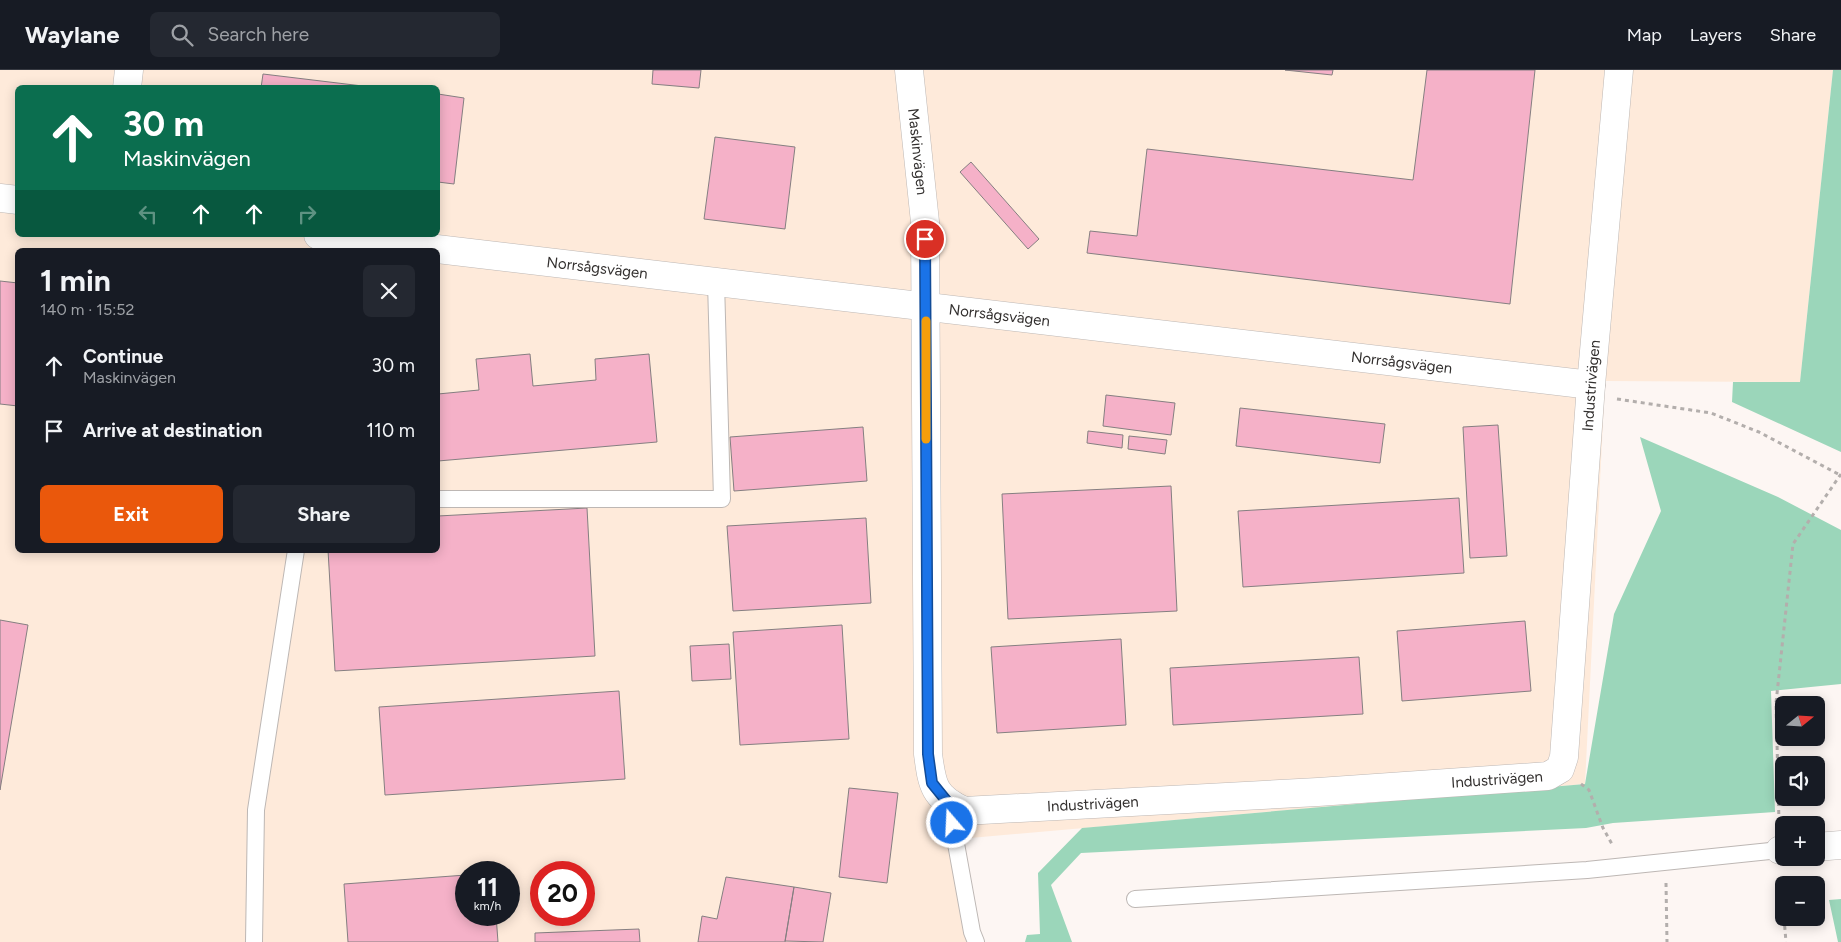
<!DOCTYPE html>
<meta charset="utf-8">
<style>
body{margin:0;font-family:Figtree,sans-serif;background:#242831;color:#f1f3f6;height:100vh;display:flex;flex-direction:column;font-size:19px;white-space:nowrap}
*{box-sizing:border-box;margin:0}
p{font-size:16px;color:#9ea1a6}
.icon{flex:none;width:28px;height:28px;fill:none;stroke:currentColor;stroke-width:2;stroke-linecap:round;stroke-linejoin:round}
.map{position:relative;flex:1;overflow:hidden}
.details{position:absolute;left:15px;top:178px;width:425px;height:305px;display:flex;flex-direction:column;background:#171b24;border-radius:8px;box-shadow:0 2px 12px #0003}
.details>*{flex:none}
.hud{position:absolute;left:15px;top:15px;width:425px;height:152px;border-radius:8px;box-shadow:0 2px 12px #0003;background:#0b6e4f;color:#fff;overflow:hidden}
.needle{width:32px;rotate:72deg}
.tools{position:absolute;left:1775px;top:626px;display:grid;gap:10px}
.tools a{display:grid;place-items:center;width:50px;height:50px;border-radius:8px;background:#171b24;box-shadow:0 2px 12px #0003;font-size:25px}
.speed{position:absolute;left:455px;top:791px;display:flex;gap:10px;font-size:25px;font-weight:700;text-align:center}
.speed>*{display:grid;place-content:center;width:65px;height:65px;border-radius:50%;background:#171b24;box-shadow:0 2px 12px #0003;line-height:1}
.speed small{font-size:12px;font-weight:400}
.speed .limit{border:8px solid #d22;background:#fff;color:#111}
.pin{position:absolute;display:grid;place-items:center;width:42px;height:42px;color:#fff;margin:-21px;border:2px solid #fff;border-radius:50%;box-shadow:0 1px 5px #0007}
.me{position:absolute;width:55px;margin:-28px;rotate:341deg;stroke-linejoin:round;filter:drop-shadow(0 0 4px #0008)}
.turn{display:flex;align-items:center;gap:18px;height:105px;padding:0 25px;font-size:22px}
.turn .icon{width:65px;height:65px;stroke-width:2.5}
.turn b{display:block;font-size:35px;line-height:42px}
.lanes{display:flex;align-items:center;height:48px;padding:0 25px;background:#0003;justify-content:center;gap:25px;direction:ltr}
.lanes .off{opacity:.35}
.round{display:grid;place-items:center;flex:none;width:52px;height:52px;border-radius:8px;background:#242831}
.overview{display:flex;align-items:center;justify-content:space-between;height:85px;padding:0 25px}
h1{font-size:30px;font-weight:700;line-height:38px}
.cta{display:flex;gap:10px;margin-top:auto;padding:10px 25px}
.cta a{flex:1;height:58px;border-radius:8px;background:#ea580c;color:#fff;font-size:20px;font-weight:700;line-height:58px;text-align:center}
.cta a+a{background:#242831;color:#f1f3f6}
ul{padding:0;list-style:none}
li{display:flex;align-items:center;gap:15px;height:65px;padding:0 25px}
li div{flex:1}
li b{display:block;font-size:19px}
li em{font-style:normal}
header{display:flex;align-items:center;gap:30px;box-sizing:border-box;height:70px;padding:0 25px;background:#171b24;border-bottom:1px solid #363941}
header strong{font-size:24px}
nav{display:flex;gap:28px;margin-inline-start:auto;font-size:18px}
.search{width:350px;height:45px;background:#242831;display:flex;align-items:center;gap:12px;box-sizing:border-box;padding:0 18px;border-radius:8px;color:#9ea1a6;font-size:19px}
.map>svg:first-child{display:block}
.industrial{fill:#feeada;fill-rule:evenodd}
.green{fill:#9bd6ba}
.building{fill:#f5b1c8;stroke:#857f81}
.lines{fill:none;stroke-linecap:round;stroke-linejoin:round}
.service-casing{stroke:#bdb7b4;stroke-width:18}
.minor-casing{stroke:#bdb7b4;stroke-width:29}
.tertiary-casing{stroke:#bdb7b4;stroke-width:29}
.path{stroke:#b3aeac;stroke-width:3;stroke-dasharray:4 4;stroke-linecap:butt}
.service{stroke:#fff;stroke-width:16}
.minor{stroke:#fff;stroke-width:28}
.tertiary{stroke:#fff;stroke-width:28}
.route-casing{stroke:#114b97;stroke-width:12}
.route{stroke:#1a73e8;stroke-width:9}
.slow{stroke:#f59e0b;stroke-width:9}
.labels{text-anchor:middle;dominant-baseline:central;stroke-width:5;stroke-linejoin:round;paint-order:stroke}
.street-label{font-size:15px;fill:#33302f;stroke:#fdf6f3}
</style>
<header>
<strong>Waylane</strong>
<div class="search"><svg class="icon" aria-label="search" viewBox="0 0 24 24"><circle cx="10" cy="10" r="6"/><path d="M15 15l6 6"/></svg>Search here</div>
<nav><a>Map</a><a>Layers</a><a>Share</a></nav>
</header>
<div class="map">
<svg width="1841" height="872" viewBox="0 0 1841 872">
<rect width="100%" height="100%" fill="#fdf6f3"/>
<path class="industrial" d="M0,0h1833l-33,312 -195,-1 -20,403 -626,55 10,103h-969zM18,18h420v147h-420zM18,180h420v300h-420zM466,802h43v43h-43zM541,802h43v43h-43z"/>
<path class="green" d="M1833,0h8v382l-109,-50 1,-20h67z
M1640,367l138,60 63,33v154l-70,7 4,121 -162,11 -27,5 -505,25 -30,32 21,57h-47l2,-7 13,-1 -2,-61 44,-45 503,-44 29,-170 47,-103z
M1841,829v43h-3l-9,-42z"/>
<path class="building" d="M653,0h48l-2,18 -47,-4z
M1285,0h48l-1,5z
M1427,0h108l-25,234 -423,-51 3,-22 47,5 10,-87 266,31z
M263,4l116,14h-118z
M438,24l26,4 -10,86 -16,-2z
M715,67l80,10 -10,82 -81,-10z
M971,92l68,77 -11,10 -68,-77z
M0,211l18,2v123l-18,-2z
M530,284l3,32 63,-6 -1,-21 54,-5 8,88 -219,19v-67l41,-4 -3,-31z
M1106,325l69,8 -4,32 -68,-9z
M1240,338l145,16 -5,39 -144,-17z
M1498,355l9,131 -37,2 -7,-131z
M863,357l4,54 -133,10 -4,-54z
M1088,361l35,4 -1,13 -35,-5z
M1129,366l38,4 -2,14 -37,-5z
M1171,416l6,125 -169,8 -6,-125z
M1459,428l5,75 -221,14 -5,-76z
M587,438l8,148 -260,15 -7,-121h110v-34z
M866,448l5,85 -138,8 -6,-85z
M0,550l28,5 -28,165z
M1525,551l6,70 -129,10 -5,-70z
M842,555l7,114 -109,6 -7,-113z
M1121,569l5,86 -129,8 -6,-86z
M729,574l2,35 -39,2 -2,-35z
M1359,587l4,57 -190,11 -3,-57z
M619,621l6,88 -240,16 -6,-88z
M849,718l49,5 -11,90 -48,-6z
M466,805v40h30l2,27h-150l-4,-58z
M726,807l68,10 -9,55h-87l4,-26 15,3z
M794,817l37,6 -8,49 -38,-1z
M639,859l1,13h-105v-9z"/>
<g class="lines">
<g class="service-casing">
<path id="service" d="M438,429h284l-6,-217
M949,735l23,127 4,10
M1135,829l452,-29 193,-20
M254,872l2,-132 40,-260"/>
</g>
<g class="minor-casing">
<g id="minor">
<path id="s1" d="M909,0l16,152 3,532c4,30 5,43 36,57l354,-19 230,-16 12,-7 4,-12 27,-372 28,-315"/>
<path d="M127,18l2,-18"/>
<path d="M1816,777l25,-2"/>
<path d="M1780,780l4,-1"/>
</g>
</g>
<g class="tertiary-casing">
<g id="tertiary">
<path d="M0,128l18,2"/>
<path id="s2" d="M318,165l1273,150"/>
</g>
</g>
<path class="path" d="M1617,329l94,14 48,19 81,43
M1581,714l8,6 14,38 10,18
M1779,752l-3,-119 17,-159 48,-70
M1781,808l3,34
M1666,813l1,59
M1784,848l2,24"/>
<use href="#service" class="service"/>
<use href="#minor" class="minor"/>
<use href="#tertiary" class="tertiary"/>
</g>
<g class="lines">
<g class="route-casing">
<path id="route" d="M925,169l3,515 4,29 17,21 3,19"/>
</g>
<use href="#route" class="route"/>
<path class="slow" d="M926,251v118"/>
</g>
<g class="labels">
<g class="street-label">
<text stroke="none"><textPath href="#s1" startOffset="82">Maskinvägen</textPath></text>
<text stroke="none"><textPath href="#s2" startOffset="281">Norrsågsvägen</textPath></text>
<text stroke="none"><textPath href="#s2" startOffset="686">Norrsågsvägen</textPath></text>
<text stroke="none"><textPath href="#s2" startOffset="1091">Norrsågsvägen</textPath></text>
<text stroke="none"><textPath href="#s1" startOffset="1741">Industrivägen</textPath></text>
<text stroke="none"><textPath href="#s1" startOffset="1291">Industrivägen</textPath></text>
<text stroke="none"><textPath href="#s1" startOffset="886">Industrivägen</textPath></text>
</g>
</g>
</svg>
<div class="tools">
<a><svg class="needle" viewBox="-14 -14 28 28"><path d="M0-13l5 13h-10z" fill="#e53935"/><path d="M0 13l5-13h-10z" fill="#9ea1a6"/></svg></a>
<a><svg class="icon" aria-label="sound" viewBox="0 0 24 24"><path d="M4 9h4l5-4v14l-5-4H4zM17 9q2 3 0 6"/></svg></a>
<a>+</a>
<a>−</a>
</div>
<div class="speed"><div>11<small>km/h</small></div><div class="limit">20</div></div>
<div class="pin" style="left:925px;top:169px;background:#d93025"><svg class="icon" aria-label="arrive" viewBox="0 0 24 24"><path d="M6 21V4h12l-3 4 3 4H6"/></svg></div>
<svg class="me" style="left:952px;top:753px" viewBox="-20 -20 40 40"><circle r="17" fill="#1a73e8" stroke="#fff" stroke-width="3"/><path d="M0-11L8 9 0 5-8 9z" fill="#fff"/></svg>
<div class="hud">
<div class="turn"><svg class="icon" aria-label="ahead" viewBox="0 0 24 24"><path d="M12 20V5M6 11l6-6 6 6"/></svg><div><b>30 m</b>Maskinvägen</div></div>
<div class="lanes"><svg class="icon off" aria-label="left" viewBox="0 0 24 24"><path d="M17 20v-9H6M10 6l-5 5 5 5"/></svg><svg class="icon" aria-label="ahead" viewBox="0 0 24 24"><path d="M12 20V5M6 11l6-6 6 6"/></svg><svg class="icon" aria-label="ahead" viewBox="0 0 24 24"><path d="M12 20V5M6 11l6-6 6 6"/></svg><svg class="icon off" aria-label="right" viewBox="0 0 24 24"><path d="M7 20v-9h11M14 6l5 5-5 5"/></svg></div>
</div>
<section class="details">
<div class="overview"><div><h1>1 min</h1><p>140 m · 15:52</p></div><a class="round"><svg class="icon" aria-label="close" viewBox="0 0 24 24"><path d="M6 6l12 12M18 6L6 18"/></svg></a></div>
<ul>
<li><svg class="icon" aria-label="ahead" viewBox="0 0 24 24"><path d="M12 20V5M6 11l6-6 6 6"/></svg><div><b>Continue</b><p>Maskinvägen</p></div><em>30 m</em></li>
<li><svg class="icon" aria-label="arrive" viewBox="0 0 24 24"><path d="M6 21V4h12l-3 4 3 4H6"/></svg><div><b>Arrive at destination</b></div><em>110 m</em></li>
</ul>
<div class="cta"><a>Exit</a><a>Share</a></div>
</section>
</div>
